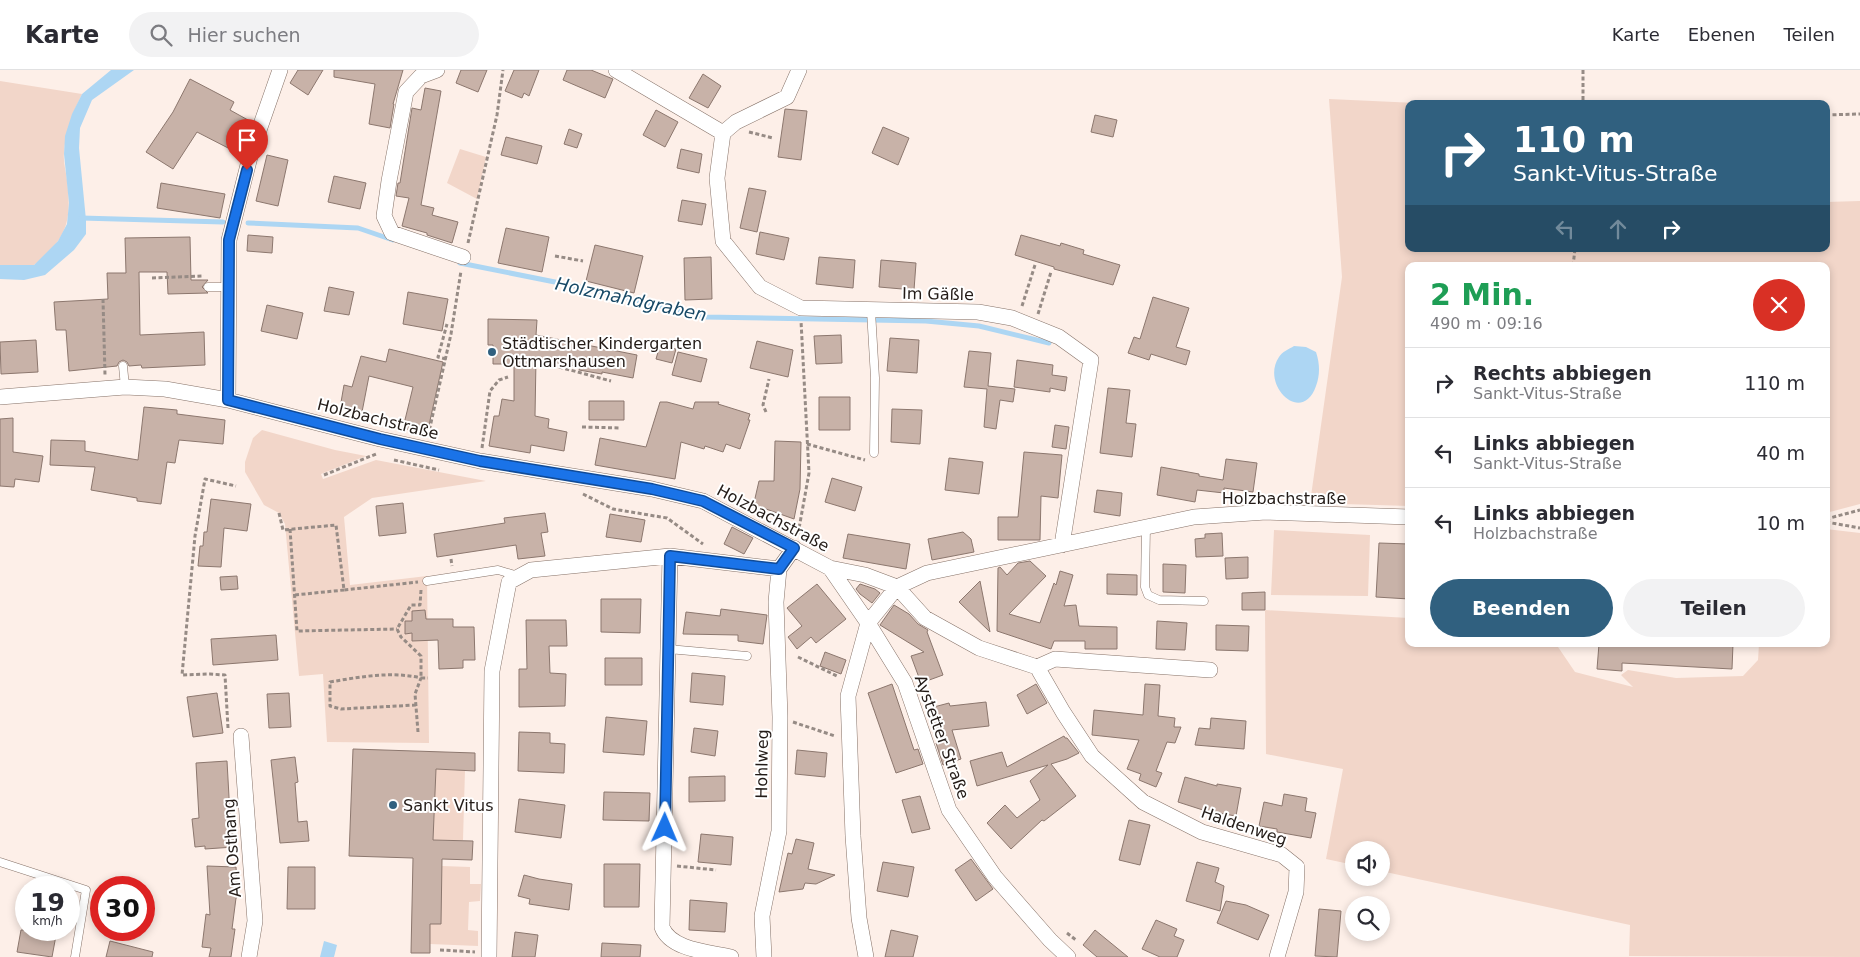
<!DOCTYPE html>
<html lang="de">
<meta charset="utf-8">
<style>
body{margin:0;font-family:"DejaVu Sans",sans-serif;background:#f2f2f3;color:#2b2b33;height:100vh;display:flex;flex-direction:column;font-size:19px;white-space:nowrap}
*{box-sizing:border-box;margin:0}
p{font-size:16px;color:#7c7c81}
.icon{flex:none;width:28px;height:28px;fill:none;stroke:currentColor;stroke-width:2;stroke-linecap:round;stroke-linejoin:round}
.map{position:relative;flex:1;overflow:hidden}
.panel{position:absolute;left:1405px;top:192px;width:425px;height:385px;display:flex;flex-direction:column;background:#fff;border-radius:10px;box-shadow:0 2px 8px #0003}
.panel>*{flex:none}
.top-card{position:absolute;left:1405px;top:30px;width:425px;height:152px;border-radius:10px;box-shadow:0 2px 8px #0003;background:#30607f;color:#fff;overflow:hidden}
.fabs{position:absolute;left:1345px;top:771px;display:grid;gap:10px}
.fabs a{display:grid;place-items:center;width:45px;height:45px;border-radius:50%;background:#fff;box-shadow:0 2px 8px #0003;font-size:25px}
.speed{position:absolute;left:15px;top:806px;display:flex;gap:10px;font-size:25px;font-weight:700;text-align:center}
.speed>*{display:grid;place-content:center;width:65px;height:65px;border-radius:50%;background:#fff;box-shadow:0 2px 8px #0003;line-height:1}
.speed small{font-size:12px;font-weight:400}
.speed .limit{border:8px solid #d22;background:#fff;color:#111}
.pin{position:absolute;display:grid;place-items:center;width:42px;height:42px;color:#fff;margin:-51px -21px;border-radius:50% 50% 50% 0;rotate:-45deg;box-shadow:0 0 5px #0007}
.pin .icon{rotate:45deg}
.me{position:absolute;width:55px;margin:-28px;rotate:1deg;stroke-linejoin:round;filter:drop-shadow(0 0 4px #0008)}
.turn{display:flex;align-items:center;gap:18px;height:105px;padding:0 25px;font-size:22px}
.turn .icon{width:65px;height:65px;stroke-width:2.5}
.turn b{display:block;font-size:35px;line-height:42px}
.lanes{display:flex;align-items:center;height:48px;padding:0 25px;background:#0003;justify-content:center;gap:25px;direction:ltr}
.lanes .off{opacity:.35}
.round{display:grid;place-items:center;flex:none;width:52px;height:52px;border-radius:26px;background:#f2f2f3}
.headline{display:flex;align-items:center;justify-content:space-between;height:85px;padding:0 25px}
h1{font-size:30px;font-weight:800;line-height:38px;color:#1e9e55}
.cta{display:flex;gap:10px;margin-top:auto;padding:10px 25px}
.cta a{flex:1;height:58px;border-radius:30px;background:#30607f;color:#fff;font-size:20px;font-weight:800;line-height:58px;text-align:center}
.cta a+a{background:#f2f2f3;color:#2b2b33}
ul{padding:0;list-style:none}
li{display:flex;align-items:center;gap:15px;height:70px;padding:0 25px;border-top:1px solid #e1e1e2}
li div{flex:1}
li b{display:block;font-size:19px}
li em{font-style:normal}
header{display:flex;align-items:center;gap:30px;box-sizing:border-box;height:70px;padding:0 25px;background:#fff;border-bottom:1px solid #e1e1e2}
header strong{font-size:24px}
nav{display:flex;gap:28px;margin-inline-start:auto;font-size:18px}
.search{width:350px;height:45px;background:#f2f2f3;display:flex;align-items:center;gap:12px;box-sizing:border-box;padding:0 18px;border-radius:28px;color:#7c7c81;font-size:19px}
.map>svg:first-child{display:block}
.green{fill:#f2d6c9}
.water{fill:#add6f3}
.lines{fill:none;stroke-linecap:round;stroke-linejoin:round}
.stream{stroke:#add6f3;stroke-width:5}
.building{fill:#c8b2a8;stroke:#8c776e}
.lane-casing{stroke:#867268;stroke-width:9}
.street-casing{stroke:#867268;stroke-width:16}
.path{stroke:#968b85;stroke-width:3;stroke-dasharray:4 2.5;stroke-linecap:butt}
.lane{stroke:#fff;stroke-width:8}
.street{stroke:#fff;stroke-width:15}
.route-casing{stroke:#114b97;stroke-width:12}
.route{stroke:#1a73e8;stroke-width:9}
.poi-dot{fill:#30607f;stroke:#fff;stroke-width:2}
.labels{text-anchor:middle;dominant-baseline:central;stroke-width:4;stroke-linejoin:round;paint-order:stroke}
.street-label{font-size:16px;fill:#231b17;stroke:#fff}
.poi-label{font-size:16px;fill:#231b17;stroke:#fff;text-anchor:start}
.water-label{font-size:18px;font-style:italic;fill:#184966;stroke:#fff}
</style>
<header>
<strong>Karte</strong>
<div class="search"><svg class="icon" aria-label="search" viewBox="0 0 24 24"><circle cx="10" cy="10" r="6"/><path d="M15 15l6 6"/></svg>Hier suchen</div>
<nav><a>Karte</a><a>Ebenen</a><a>Teilen</a></nav>
</header>
<div class="map">
<svg width="1860" height="887" viewBox="0 0 1860 887">
<rect width="100%" height="100%" fill="#fdefe8"/>
<path class="green" d="M0,11l82,13c-9,18 -17,39 -18,59 -1,9 2,19 3,27 5,42 0,58 -33,85h-34z
M1329,29l109,5h-29v145h417v-47l34,-1v303l-34,9v-247h-417v240l-99,-3 32,-226z
M460,79l26,8 -9,42 -30,-16z
M262,360l73,20 31,6 -45,18 2,5 53,-19 110,21 -114,17 -28,19 6,68 77,-9 2,167 -102,-1 -4,-68 -24,2 -14,-152 -6,-11 -15,-8 -19,-33v-10l8,-24z
M1826,459l34,4v424l-231,-1 1,-31 -249,-54v-21h-27v15l-28,-6 17,-90 -77,-15 -1,-144 144,8v26h147l19,28 58,15 -12,-12 7,-5 48,8 67,-2 15,-16 1,-16h67z
M1274,460l96,5 -2,61 -97,-1z
M436,699l29,1 -2,70h-30z
M442,796l28,1v17h11l-1,17 -11,1 -1,28 10,1v15l-48,-2v-20h11z"/>
<path class="water" d="M111,0h23l-42,30 -12,28 -1,20 7,72v14l-12,16 -29,25 -21,5 -24,-1v-14h34l24,-24 9,-17 2,-21 -5,-49 1,-18 7,-22 10,-20z
M1294,276l12,1 10,5c4,12 4,23 0,34 -14,40 -56,-1 -37,-29 3,-5 10,-8 15,-11z
M324,871l13,4 -3,12h-14z"/>
<g class="lines">
<path class="stream" d="M81,148l142,4
M248,153l110,5 35,12
M460,193l135,27 110,27 221,4 53,5 70,17"/>
</g>
<path class="building" d="M298,0h25l-15,25 -18,-12z
M334,0h69l-10,34h1l-4,24 -21,-4 6,-40 -41,-7z
M461,0h26l-9,22 -22,-9z
M514,0h25l-10,26 -5,-3 -2,5 -17,-7z
M567,0h24l22,9 -8,19 -42,-18z
M703,4l18,12 -13,22 -19,-10z
M190,9l44,23 -4,8 18,10 -16,30 -35,-18 -24,37 -27,-17 27,-40z
M425,18l16,3 -20,114 13,3 -2,7 26,7 -6,21 -25,-8v-2l-25,-7 7,-28 -13,-2 2,-13h2l12,-75 9,2z
M785,39l22,2 -6,49 -23,-3z
M656,40l22,12 -13,25 -22,-12z
M1095,45l22,5 -4,17 -22,-5z
M883,57l26,11 -11,27 -26,-12z
M569,59l13,5 -5,14 -13,-4z
M506,67l36,9 -5,18 -36,-9z
M681,79l21,5 -3,19 -22,-5z
M267,85l21,5 -10,46 -22,-5z
M334,106l32,7 -6,26 -32,-7z
M161,113l64,11 -5,24 -63,-10z
M749,118l17,3 -9,41 -17,-4z
M682,130l24,4 -4,21 -24,-4z
M506,158l43,9 -7,35 -44,-9z
M760,162l29,6 -5,22 -28,-6z
M248,165l25,2 -1,16 -25,-2z
M1021,165l39,11 1,-3 23,7 -1,4 37,11 -7,20 -59,-16v-2l-39,-12z
M190,167l1,43h17l-6,7 6,6 -40,1 -1,-22h-28l1,63 64,-3 1,33 -63,3 -1,-3 -12,1 -2,-4 -4,-2 -4,2 -2,4 -48,5 -3,-41h-10l-2,-28 54,-3 -1,-26h19l-1,-35z
M595,175l48,11 -9,37 -48,-12z
M711,187l1,42 -27,1 -1,-42z
M819,187l36,3 -2,28 -37,-4z
M881,190l35,3 -2,27 -35,-3z
M329,217l25,5 -5,23 -25,-4z
M408,222l40,7 -6,32 -39,-7z
M1153,227l36,11 -13,39 14,4 -4,14 -35,-11 -2,6 -21,-7 6,-16 6,2z
M267,235l36,8 -6,26 -36,-8z
M488,249l49,1 -1,15 101,20 -4,23 -31,-6v2l-23,-4 1,-3 -44,-8 -1,57 14,3 -1,9 19,4 -3,19 -33,-6 -1,8 -41,-7 5,-30h5l3,-17 12,2v-37h-21v-19h-5z
M841,265l1,28 -26,1 -2,-28z
M890,268l29,2 -2,33 -30,-2z
M36,270l2,32 -37,2 -1,-32z
M757,271l36,9 -5,27 -38,-9z
M660,275l16,4 -4,14 -16,-4z
M389,279l54,13 -16,72 -24,-6 10,-41 -44,-11 -7,36 -22,-4 4,-23 8,2 9,-31 25,6z
M969,281l22,2 -3,33 27,3 -2,13 -13,-2 -4,29 -12,-2 3,-38 -23,-2z
M678,282l29,7 -6,23 -29,-7z
M1017,290l36,5 -1,10 15,2 -2,14 -15,-3v4l-36,-5z
M1108,318l22,2 -4,33 10,1 -4,33 -32,-4z
M819,327h31v33h-31z
M589,331h35v19h-35z
M660,332h7l26,7 2,-7h24l-1,2 32,10 -2,6h2l-10,29 -14,-5 -3,8 -18,-6 -1,3 -23,-7 -6,37 -80,-14 5,-27 46,9z
M144,337l33,3v4l48,6 -2,24 -44,-4 -4,23 -8,-1 -6,42 -24,-3v-3l-46,-8 4,-23 -45,-2 1,-25 34,1v10l53,9z
M892,339l30,1 -2,34 -29,-2z
M13,348v34l30,4 -4,26 -24,-3 -1,8 -14,-1v-67z
M1055,355l14,2 -3,22 -14,-2z
M775,371l26,1 -1,47 -6,30 -28,-10 -13,-2 6,-26h15z
M1024,382l38,3 -4,43 -17,-2 -1,44h-42v-23h20z
M949,388l34,4 -4,32 -34,-4z
M1226,389l31,4 -4,29 -29,-4v5l-27,-3 -2,12 -38,-7 4,-28 38,7v2l24,4z
M832,408l30,9 -7,24 -30,-9z
M1097,420l25,3 -2,23 -26,-4z
M211,429l40,5 -4,27 -23,-3 -3,39 -23,-1 2,-20h3l1,-14h3z
M403,433l3,30 -27,3 -3,-30z
M545,443l3,19 -7,1 4,23 -27,3 -2,-14 -79,12 -3,-23 71,-11 -1,-5z
M610,444l35,6 -4,22 -35,-5z
M732,457l21,11 -9,16 -20,-10z
M963,462l8,7 3,13 -42,8 -4,-21z
M1222,463l1,23 -27,1 -1,-18 10,-1v-4z
M848,464l62,10 -4,25 -63,-11z
M1379,473l30,1v55l-33,-2z
M1248,487v21l-22,1 -1,-21z
M1030,491l16,15 -37,38 31,9 14,-40 2,2 4,-14 13,4 -9,31 12,-1 3,21 38,1v22h-32v-8h-31l-3,8 -54,-18 1,-63 2,-1 7,8 11,-12z
M1163,494l23,1 -1,28 -22,-1z
M1107,504l30,1v20l-30,-1z
M237,506l1,13 -17,1 -1,-13z
M980,511l10,51 -31,-30z
M817,514l29,35 -30,24 -5,-6 -14,12 -9,-12 14,-11 -15,-18z
M860,514l15,5 5,4 -8,10 -12,-9 -4,-5z
M1265,522v18h-23v-17z
M601,529h40l-1,34 -39,-1z
M894,535l15,9 9,10 10,6 -1,2 16,43 -22,8 -10,-27 13,-4 -44,-27z
M721,539l46,6 -4,29 -25,-3v-6l-55,-1 3,-22 34,4z
M425,540l1,9h27v8h21l1,33h-12v8l-24,1 -1,-29 -26,1v-8l-7,1v-13h7v-10z
M526,550h40l1,26h-18l1,27 16,1 -1,32 -46,1v-38h8z
M1157,551l30,2 -2,27 -29,-1z
M1216,555l33,1 -1,25 -32,-1z
M276,565l2,25 -65,5 -2,-26z
M1599,574h134l-1,25 -110,-6v8l-25,-2z
M825,582l21,8 -5,14 -21,-8z
M605,588h37v27h-37z
M692,603l33,3 -2,29 -33,-3z
M892,614l22,66 4,-1 5,15 -27,9 -28,-80z
M1036,614l11,19 -20,11 -10,-19z
M1145,614l15,1 -2,31 17,2 -1,9h7l-6,16 -8,-1 -11,29 6,2 -6,14 -17,-7 2,-6 -14,-5 12,-29 -47,-5 2,-25 49,5z
M217,623l6,40 -30,4 -6,-40z
M289,623l2,34 -22,1 -2,-34z
M986,632l3,24 -37,4 9,29 -18,6 -7,-22 3,-1 -9,-34 19,-5 1,3z
M606,647l41,4 -3,34 -41,-3z
M1211,648l35,3 -2,28 -49,-4 4,-17 11,1z
M694,658l24,3 -3,25 -24,-4z
M519,662l31,1v10l15,1 -1,29 -46,-2z
M1064,666l1,2h2l12,15 -12,6 -16,5 25,32 -32,25 -2,-1 -31,29 -24,-26 18,-18 12,13 23,-18 -10,-19 18,-16 -71,21 -7,-25 32,-9 5,15z
M353,679l122,4v18l-39,-2 -3,71 40,1 -1,19 -30,-1 -1,65h-11v29h-19l2,-95 -64,-2z
M797,680l30,3 -2,24 -30,-3z
M295,687l3,25 -3,1 3,39 9,-1 2,20 -29,2 -9,-83z
M227,691l3,54h1l3,32 -29,2v-3l-10,1 -3,-28 7,-1 -3,-55z
M725,706v25l-36,1v-25z
M1185,707l32,9v-2l24,4 -5,28 -30,-5 -28,-9z
M604,722l46,1 -1,28 -46,-1z
M1284,724l23,4 -2,13 11,2 -5,25 -34,-6v-3l-18,-3 5,-24 18,4z
M920,726l10,33 -18,4 -10,-33z
M519,729l46,6 -4,33 -46,-6z
M1129,750l21,5 -10,40 -21,-5z
M701,764l32,3 -2,28 -33,-3z
M796,769l18,4 -6,26 27,6 -19,9 -11,-1 -2,6 -24,3 9,-39 4,1z
M971,789l22,30 -17,12 -21,-31z
M883,792l31,5 -6,30 -31,-6z
M1197,792l22,6 -4,14 9,4 -4,25 -34,-10z
M604,794h36l-1,43h-35z
M207,796l29,1 2,30 -2,1 -4,31h3l-4,28h-22l2,-9 -9,-1 4,-33 4,1z
M288,797h27v42h-28z
M524,805l15,4 33,5 -3,26 -40,-6 1,-5 -12,-3z
M690,830l37,3 -2,29 -36,-2z
M1226,831l20,4 23,10 -11,25 -41,-17z
M1319,839l22,2 -4,46 -22,-1z
M1156,850l21,9 -3,7 10,4 -7,17h-17l-18,-8z
M21,860h36l-5,27 -35,-5z
M891,860l27,6 -5,21h-28z
M1095,860l33,27h-31l-14,-12z
M515,862l23,3 -3,22h-23z
M110,871l43,11 -1,5h-46z
M602,873l39,2 -1,12h-39z"/>
<g class="lines">
<g class="lane-casing">
<path id="lane" d="M208,217h21
M871,241l4,67 -1,75
M123,296l2,21
M1146,456l-1,61 3,8 11,5 45,1
M427,511l71,-11 20,6
M668,579l79,7
M0,792l86,28 -11,67"/>
</g>
<g class="street-casing">
<path id="street" d="M437,0l-16,6 -15,16 -17,89 -5,35 8,17 71,24
M616,0l107,63 -6,45 6,63 37,46 41,21 177,4 34,6 47,19 32,23 -29,185
M723,63l13,-11 51,-25 12,-27
M0,327l125,-10 40,2 63,11 152,39 100,22 172,28 51,12 127,67 35,7 32,12 30,-14 267,-56 72,-5 143,5
M228,330l1,-160 22,-87 29,-83
M670,486l-8,371c8,23 48,25 69,30
M830,498l38,55 37,60 44,127 46,67 55,63 18,17
M897,517l28,31 54,30 58,19 26,45 29,44 51,46 59,30 80,23 15,12 -1,25 -19,65
M1037,597l18,-8 155,11
M241,666l14,185 -6,36
M489,887l3,-286 17,-89 22,-12 139,-14 109,13 15,-21
M764,887l-2,-41 17,-85 1,-114 -4,-115 3,-33
M866,887l-7,-39 -6,-82 -5,-140 20,-73 29,-36"/>
</g>
<path class="path" d="M1583,0v34
M1826,45l34,-1
M749,62l24,6
M468,173l29,-128 6,-45
M555,186l28,5
M1573,196l2,-17
M152,208l52,-2
M103,229l2,76
M1022,236l13,-41
M1038,244l13,-42
M446,289l-8,-2 9,-33
M559,297l52,14
M766,342l-3,-7 6,-26
M582,357l39,1
M428,366l23,-102 10,-63
M807,374l58,16
M482,378l8,-57 9,-11 9,-3
M394,390l45,10
M324,405l52,-21
M583,424l30,15 54,9 36,26
M279,443l4,17 53,-5 8,65 74,-8
M1826,449l34,-9
M1826,452l34,6
M290,459l7,102 100,-2
M798,464l11,-61 -8,-152
M451,489l1,7
M421,520l-1,15h-9l-14,24 4,8 20,19v22h7
M295,525l49,-5
M798,587l39,19
M416,635l-75,4 -11,-3v-24c29,-5 61,-11 91,-4l-6,16 3,38
M793,652l42,14
M228,658l-3,-53 -15,-1 -28,1 13,-139 10,-57 31,7
M677,796l39,4
M1067,863l9,7
M440,880l35,2"/>
<use href="#lane" class="lane"/>
<use href="#street" class="street"/>
</g>
<g class="lines">
<g class="route-casing">
<path id="route" d="M247,100l-18,70 -1,160 152,39 100,22 172,28 51,12 91,47 -15,21 -109,-13 -5,272"/>
</g>
<use href="#route" class="route"/>
</g>
<g class="poi-dot">
<circle cx="492" cy="282" r="5"/>
<circle cx="393" cy="735" r="5"/>
</g>
<g class="labels">
<g class="street-label">
<text transform="translate(938 224) rotate(1)">Im Gäßle</text>
<text transform="translate(378 349) rotate(14)">Holzbachstraße</text>
<text x="1284" y="428">Holzbachstraße</text>
<text transform="translate(773 448) rotate(28)">Holzbachstraße</text>
<text transform="translate(942 667) rotate(70)">Aystetter Straße</text>
<text transform="translate(762 694) rotate(-89)">Hohlweg</text>
<text transform="translate(1244 756) rotate(19)">Haldenweg</text>
<text transform="translate(232 778) rotate(-94)">Am Osthang</text>
</g>
<g class="poi-label">
<text x="502" y="273">Städtischer Kindergarten<tspan x="502" dy="18">Ottmarshausen</tspan></text>
<text x="403" y="735">Sankt Vitus</text>
</g>
<g class="water-label">
<text transform="translate(631 229) rotate(12)">Holzmahdgraben</text>
</g>
</g>
</svg>
<div class="fabs">
<a><svg class="icon" aria-label="sound" viewBox="0 0 24 24"><path d="M4 9h4l5-4v14l-5-4H4zM17 9q2 3 0 6"/></svg></a>
<a><svg class="icon" aria-label="search" viewBox="0 0 24 24"><circle cx="10" cy="10" r="6"/><path d="M15 15l6 6"/></svg></a>
</div>
<div class="speed"><div>19<small>km/h</small></div><div class="limit">30</div></div>
<div class="pin" style="left:247px;top:100px;background:#d93025"><svg class="icon" aria-label="arrive" viewBox="0 0 24 24"><path d="M6 21V4h12l-3 4 3 4H6"/></svg></div>
<svg class="me" style="left:665px;top:758px" viewBox="-20 -20 40 40"><path d="M0-17L14 15 0 8-14 15z" fill="#1a73e8" stroke="#fff" stroke-width="4"/></svg>
<div class="top-card">
<div class="turn"><svg class="icon" aria-label="right" viewBox="0 0 24 24"><path d="M7 20v-9h11M14 6l5 5-5 5"/></svg><div><b>110 m</b>Sankt-Vitus-Straße</div></div>
<div class="lanes"><svg class="icon off" aria-label="left" viewBox="0 0 24 24"><path d="M17 20v-9H6M10 6l-5 5 5 5"/></svg><svg class="icon off" aria-label="ahead" viewBox="0 0 24 24"><path d="M12 20V5M6 11l6-6 6 6"/></svg><svg class="icon" aria-label="right" viewBox="0 0 24 24"><path d="M7 20v-9h11M14 6l5 5-5 5"/></svg></div>
</div>
<section class="panel">
<div class="headline"><div><h1>2 Min.</h1><p>490 m · 09:16</p></div><a class="round" style="background:#d93025;color:#fff"><svg class="icon" aria-label="close" viewBox="0 0 24 24"><path d="M6 6l12 12M18 6L6 18"/></svg></a></div>
<ul>
<li><svg class="icon" aria-label="right" viewBox="0 0 24 24"><path d="M7 20v-9h11M14 6l5 5-5 5"/></svg><div><b>Rechts abbiegen</b><p>Sankt-Vitus-Straße</p></div><em>110 m</em></li>
<li><svg class="icon" aria-label="left" viewBox="0 0 24 24"><path d="M17 20v-9H6M10 6l-5 5 5 5"/></svg><div><b>Links abbiegen</b><p>Sankt-Vitus-Straße</p></div><em>40 m</em></li>
<li><svg class="icon" aria-label="left" viewBox="0 0 24 24"><path d="M17 20v-9H6M10 6l-5 5 5 5"/></svg><div><b>Links abbiegen</b><p>Holzbachstraße</p></div><em>10 m</em></li>
</ul>
<div class="cta"><a>Beenden</a><a>Teilen</a></div>
</section>
</div>
